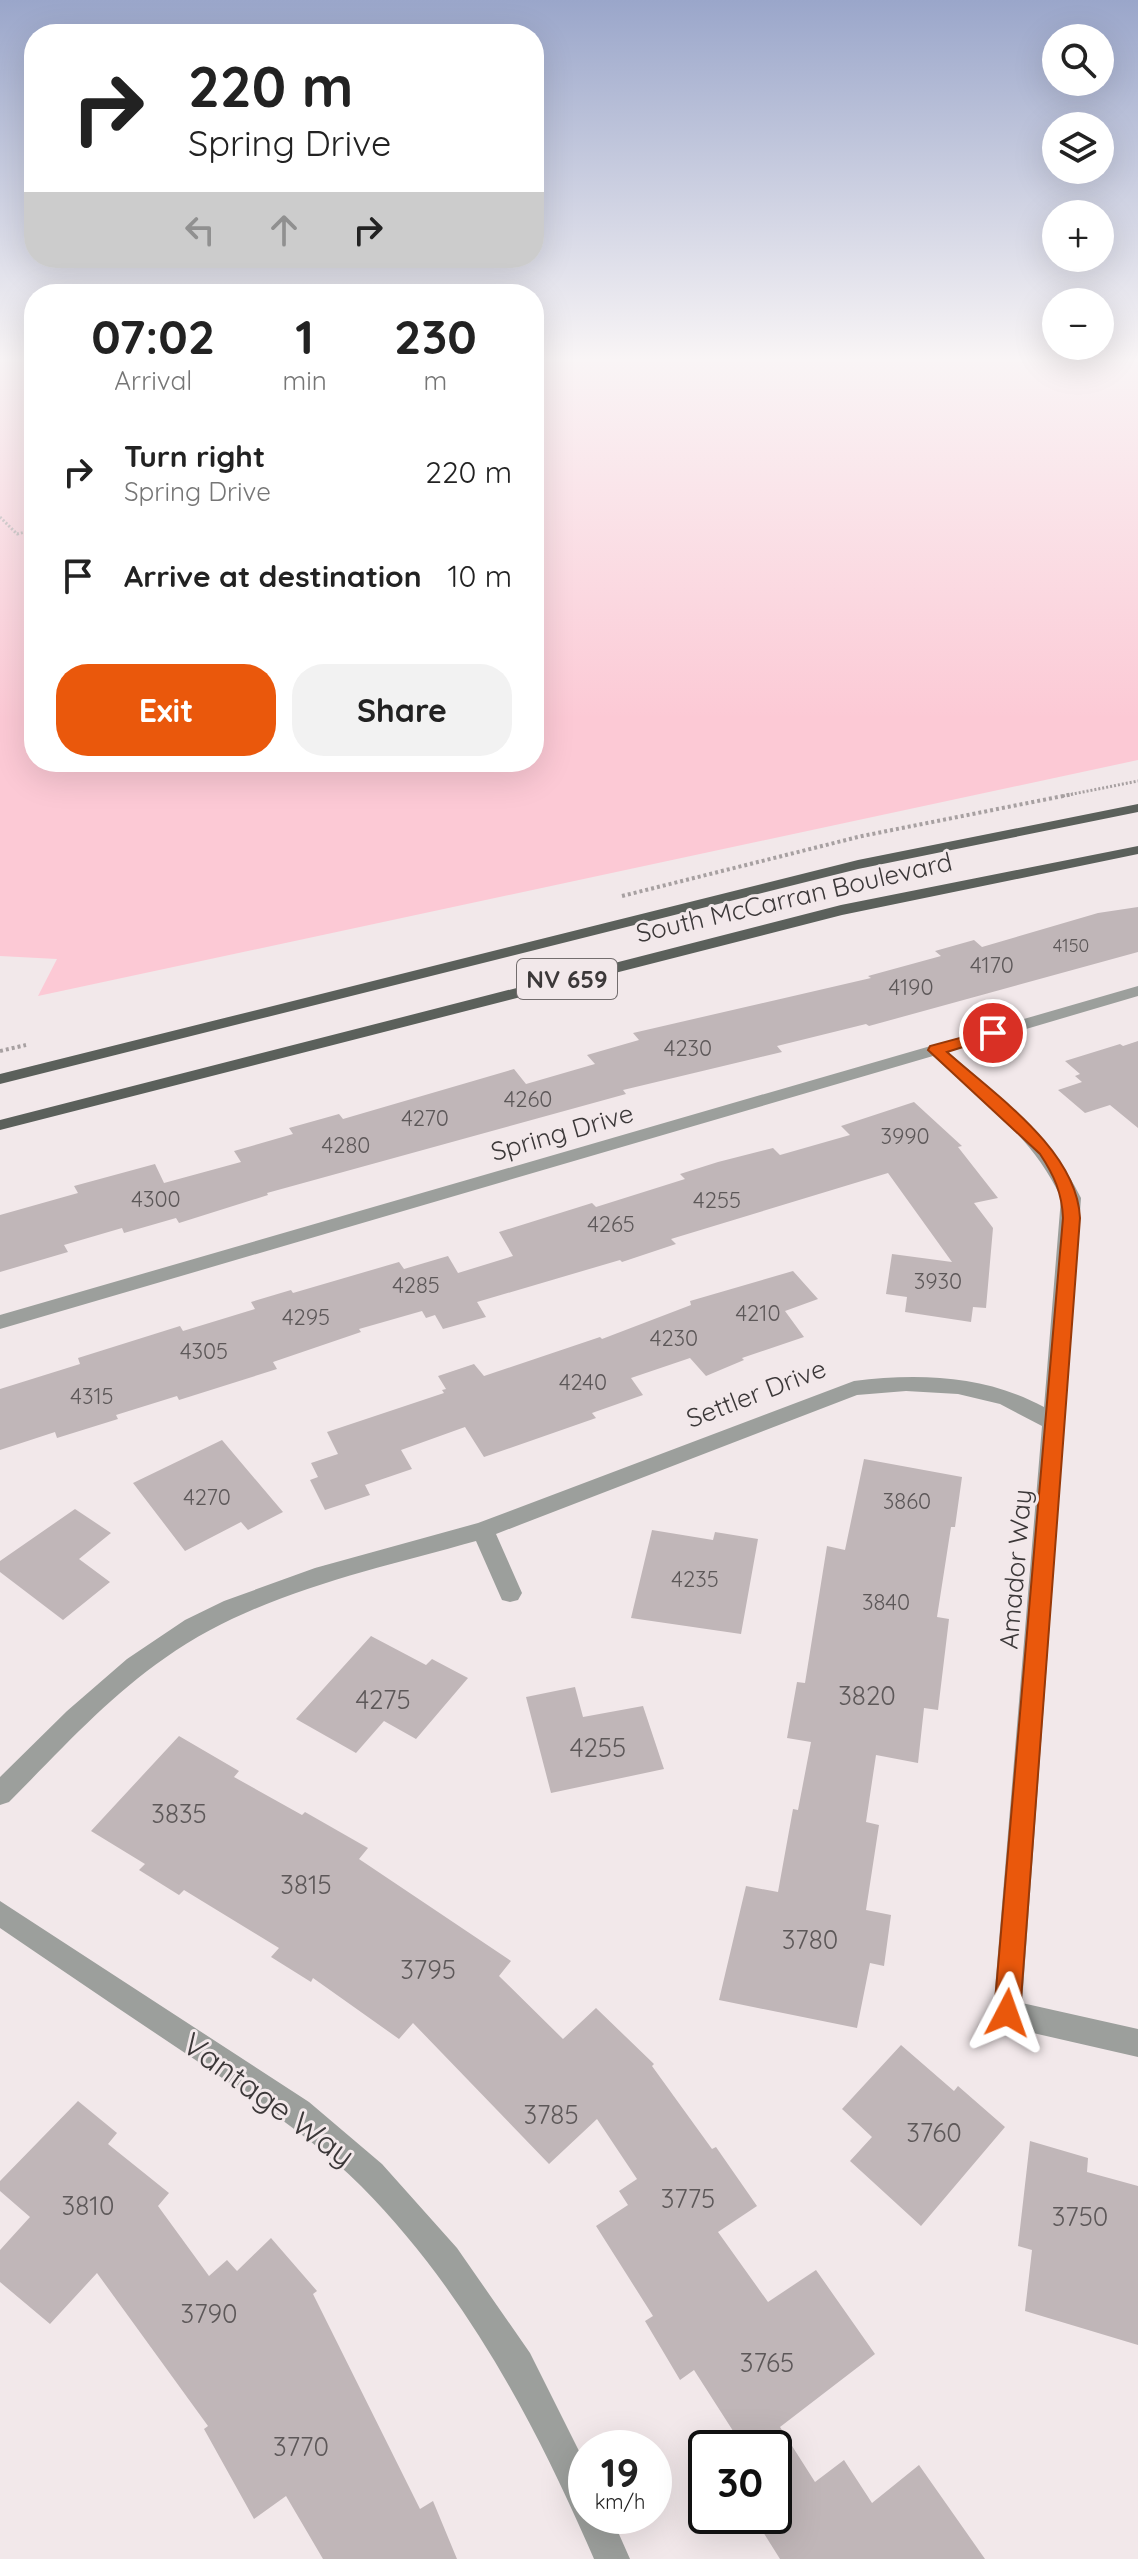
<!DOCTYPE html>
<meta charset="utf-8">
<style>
body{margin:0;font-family:Quicksand,sans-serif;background:#f2f2f2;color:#222;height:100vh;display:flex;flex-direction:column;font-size:30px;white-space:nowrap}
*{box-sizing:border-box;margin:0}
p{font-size:26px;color:#767676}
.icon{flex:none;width:44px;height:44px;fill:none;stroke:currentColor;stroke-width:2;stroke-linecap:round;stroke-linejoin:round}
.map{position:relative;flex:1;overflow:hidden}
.details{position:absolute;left:24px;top:284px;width:520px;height:488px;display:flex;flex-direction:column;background:#fff;border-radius:32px;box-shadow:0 8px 32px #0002}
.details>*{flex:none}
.guide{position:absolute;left:24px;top:24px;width:520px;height:244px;border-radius:32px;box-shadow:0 8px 32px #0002;background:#fff;color:#222;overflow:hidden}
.controls{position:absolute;left:1042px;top:24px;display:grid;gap:16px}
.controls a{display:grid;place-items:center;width:72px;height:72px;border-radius:50%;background:#fff;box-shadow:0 8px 32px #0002;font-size:40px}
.speed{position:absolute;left:568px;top:2430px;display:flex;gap:16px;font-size:40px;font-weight:700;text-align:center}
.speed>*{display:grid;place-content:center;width:104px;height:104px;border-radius:50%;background:#fff;box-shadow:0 8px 32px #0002;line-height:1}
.speed small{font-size:20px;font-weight:400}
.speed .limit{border:4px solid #111;border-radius:12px;background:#fff;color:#111}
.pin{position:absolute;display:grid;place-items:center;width:68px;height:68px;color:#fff;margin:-34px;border:4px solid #fff;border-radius:50%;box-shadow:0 2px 8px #0007}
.me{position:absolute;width:88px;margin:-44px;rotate:4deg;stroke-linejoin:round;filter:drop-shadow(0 0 6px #0008)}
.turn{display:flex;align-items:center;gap:28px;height:168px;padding:0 32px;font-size:36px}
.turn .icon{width:104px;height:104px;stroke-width:2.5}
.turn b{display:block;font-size:56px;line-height:68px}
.lanes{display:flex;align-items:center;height:76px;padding:0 32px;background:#0003;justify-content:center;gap:40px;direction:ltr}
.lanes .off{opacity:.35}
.eta{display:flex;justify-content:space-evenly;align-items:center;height:136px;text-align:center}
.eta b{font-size:48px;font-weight:700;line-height:56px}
.primary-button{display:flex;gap:16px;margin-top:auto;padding:16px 32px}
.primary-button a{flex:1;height:92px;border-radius:32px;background:#ea580c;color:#fff;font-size:32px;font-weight:700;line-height:92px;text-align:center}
.primary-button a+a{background:#f2f2f2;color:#222}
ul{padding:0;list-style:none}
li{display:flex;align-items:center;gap:24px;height:104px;padding:0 32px}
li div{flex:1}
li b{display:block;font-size:30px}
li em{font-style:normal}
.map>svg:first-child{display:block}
.green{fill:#fcc9d5}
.building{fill:#c0b6b8}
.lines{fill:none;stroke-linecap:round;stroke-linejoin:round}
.path-far1{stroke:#a7a0a1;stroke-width:3;stroke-dasharray:2 2;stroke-linecap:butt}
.path{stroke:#a7a0a1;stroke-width:4;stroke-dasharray:3 3;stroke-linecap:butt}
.minor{fill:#9c9f9c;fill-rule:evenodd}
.primary{fill:#5b605b;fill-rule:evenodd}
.route{fill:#ea580c;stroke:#983908;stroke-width:2}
.labels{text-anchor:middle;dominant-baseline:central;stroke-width:6;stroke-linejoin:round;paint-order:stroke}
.far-number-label{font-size:18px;fill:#5d5859}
.number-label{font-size:22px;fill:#5d5859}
.shield{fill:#f2e8ea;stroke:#736d6e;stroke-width:2}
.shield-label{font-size:24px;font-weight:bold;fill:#3c3839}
.street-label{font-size:26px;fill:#3c3839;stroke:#f2e8ea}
.near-number-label{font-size:26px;fill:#5d5859}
.near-street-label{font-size:32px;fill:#3c3839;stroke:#f2e8ea}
</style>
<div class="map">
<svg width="1138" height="2559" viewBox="0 0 1138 2559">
<rect width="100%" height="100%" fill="#f2e8ea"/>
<path class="green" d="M0,361h34v401h500v-401h604v399l-1100,236 19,-37 -57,-3z"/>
<path class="building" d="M1138,907v45l-269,74 -3,-2 -89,22 5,6 -159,38 3,4 -359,99 1,2 -89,28 -3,-5 -52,15 -2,-5 -58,17 4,7 -68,20v-57l78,-22 -4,-7 81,-22 9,19 77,-21 -7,-11 59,-17 -4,-6 50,-14 4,5 171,-50 12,15 69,-20 -8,-9 52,-15 -6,-7 238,-55 -3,-2 73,-20 -6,-5 39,-11 8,7 116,-34z
M1138,1041v87l-28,-23 -25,8 -27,-23 24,-8 -7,-6 5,-2 -15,-13 55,-17 3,2z
M914,1102l48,44 -4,1 40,51 -24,5 19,25 -7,80 -13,-1 -2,15 -66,-10 2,-15 -21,-3 6,-40 60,8 -64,-89 -217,66 5,5 -54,18 -2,-2 -143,42 9,15 -43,12 -8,-14 -9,3 -4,-7 -63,18 2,3 -88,30 4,7 -98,31 -2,-4 -61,19 2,4 -61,19 -2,-6 -55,18v-61l80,-25 -2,-6 102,-32 3,5 72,-22 -4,-7 40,-12 2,3 106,-31 5,7 44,-13 10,17 55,-17 -14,-24 93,-29 4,4 89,-28 -5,-5 38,-12 55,-14 7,7 70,-20 -9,-9z
M793,1271l25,28 -33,12 19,26 -62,21 2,2 -38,16 -16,-18 -59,20 12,17 -51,18 4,5 -112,39 -19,-30 -64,23 11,19 -47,16 5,10 -45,15 -15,-30 8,-3 -7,-14 27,-9 -11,-22 117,-39 -2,-3 4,-1 -8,-13 36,-12 10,12 116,-39 2,2 89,-34 -1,-4z
M222,1440l61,72 -35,18 -7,-8 -56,29 -52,-68z
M864,1459l98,18 -7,50h-4l-14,90 12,2 -11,91 -14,-2 -6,55 -42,-8 -10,67 13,3 -13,85 25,5 -7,51 -14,-3 -13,65 -138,-28 27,-114 32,6 15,-83 5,1 13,-68 -24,-4 10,-56 8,1 22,-137 18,4z
M75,1509l36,24 -32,26 31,23 -47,38 -63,-48v-11z
M652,1530l61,10 2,-8 43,7 -17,95 -110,-16z
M371,1636l55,29 6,-6 36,19 -52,61 -32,-18 -28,32 -60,-34z
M575,1687l8,30 60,-11 21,63 -113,24 -25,-96z
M179,1736l60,35 -5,6 68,38 3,-3 63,36 -9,11 152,102 -12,15 64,63 33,-31 58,56 -2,2 60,83 4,-2 41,59 -39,26 50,70 48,-32 59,84 -95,73 35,55 29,-22 28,43 47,-38 66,94h-205l-27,-43h21v-68h-30l-50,-78 -14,10 -35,-59 8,-5 -57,-90 32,-21 -9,-14 18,-12 -40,-60 -48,45 -136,-141 -14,16 -86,-61 -2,4 -40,-25 8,-9 -95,-58 -5,5 -40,-25 6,-6 -54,-33z
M901,2045l53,46 4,-5 47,41 -84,99 -71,-65 22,-24 -30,-28z
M78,2101l39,32 -9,11 61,49 -11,13 51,70 18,-16 10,11 34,-33 46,53 -4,3 107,215 13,-8 24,58h-134l-37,-63 -32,23 -50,-90 4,-3 -111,-153 -47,51 -50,-42v-32l30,-33 -30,-26v-10z
M1030,2141l58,17 -1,14 51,14v159l-113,-34 7,-61 -14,-4z"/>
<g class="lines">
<path class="path-far1" d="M0,517l17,17 17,-4
M1063,796l75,-15"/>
<path class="path" d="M622,896l240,-60 211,-42
M0,1051l26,-6"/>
<path class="minor" d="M1138,986v10l-190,56c51,44 103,84 133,146l-59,805 116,26v28l-131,-30 -10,-4 -4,-10 49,-587 -42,-22 -42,-10 -52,-3 -49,4 -361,139 26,59 -4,7 -8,2 -8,-2 -26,-59c-106,30 -219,52 -311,117 -58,40 -106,94 -156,144l-9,3v-28l67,-66 60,-52 58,-39 39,-19 91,-33 163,-45 376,-142c64,-8 131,-6 190,26l17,-209c-27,-60 -80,-99 -128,-142l-933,273v-14z
M0,1901l309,201 73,62 75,84 73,105 56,112v51h25l19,43h-36c-58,-134 -128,-267 -233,-373 -49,-49 -107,-86 -164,-125 -66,-44 -131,-88 -197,-133z"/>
<path class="primary" d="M1138,804v8l-280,57 -858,215v-10l858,-214z
M1138,846v8l-296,61 -842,215v-10l841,-215z"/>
</g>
<linearGradient id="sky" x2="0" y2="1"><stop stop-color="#9aa6ca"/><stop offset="0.5" stop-color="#f9f5f6"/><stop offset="1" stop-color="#f9f5f6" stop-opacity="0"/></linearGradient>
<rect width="1138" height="719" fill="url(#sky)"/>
<path class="route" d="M993,1029l8,4 -3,3 -51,16c48,43 130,98 133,166l-60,795 -4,9 -9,4 -10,-4 -3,-9 69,-795c-1,-25 -9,-43 -23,-64l-112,-104 2,-4z"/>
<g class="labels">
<g class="far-number-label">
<text x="1071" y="945">4150</text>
</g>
<g class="number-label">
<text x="992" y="965">4170</text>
<text x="911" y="987">4190</text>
<text x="688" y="1048">4230</text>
<text x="528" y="1099">4260</text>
<text x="425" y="1118">4270</text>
<text x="905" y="1136">3990</text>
<text x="346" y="1145">4280</text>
<text x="156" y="1199">4300</text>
<text x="717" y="1200">4255</text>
<text x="611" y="1224">4265</text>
<text x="938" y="1281">3930</text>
<text x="416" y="1285">4285</text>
<text x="758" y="1313">4210</text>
<text x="306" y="1317">4295</text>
<text x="674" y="1338">4230</text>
<text x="204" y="1351">4305</text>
<text x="583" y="1382">4240</text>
<text x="92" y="1396">4315</text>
<text x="207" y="1497">4270</text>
<text x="907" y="1501">3860</text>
<text x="695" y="1579">4235</text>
<text x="886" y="1602">3840</text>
</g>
<rect class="shield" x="517" y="959" width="100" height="40" rx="6"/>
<g class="shield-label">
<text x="567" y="979">NV 659</text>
</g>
<g class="street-label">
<text transform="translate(794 897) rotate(-13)">South McCarran Boulevard</text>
<text transform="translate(562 1132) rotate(-16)">Spring Drive</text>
<text transform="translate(756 1393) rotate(-21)">Settler Drive</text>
<text transform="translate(1015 1569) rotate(-85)">Amador Way</text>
</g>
<g class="near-number-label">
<text x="867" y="1695">3820</text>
<text x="383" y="1699">4275</text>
<text x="598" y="1747">4255</text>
<text x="179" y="1813">3835</text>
<text x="306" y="1884">3815</text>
<text x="810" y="1939">3780</text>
<text x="428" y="1969">3795</text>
<text x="551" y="2114">3785</text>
<text x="934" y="2132">3760</text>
<text x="688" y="2198">3775</text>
<text x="88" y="2205">3810</text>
<text x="1080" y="2216">3750</text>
<text x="209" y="2313">3790</text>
<text x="767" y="2362">3765</text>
<text x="301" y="2446">3770</text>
</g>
<g class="near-street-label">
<text transform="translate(269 2099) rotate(36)">Vantage Way</text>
</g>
</g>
</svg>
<div class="controls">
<a><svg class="icon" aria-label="search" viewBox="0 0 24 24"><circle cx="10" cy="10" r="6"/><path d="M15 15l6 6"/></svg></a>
<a><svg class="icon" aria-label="layers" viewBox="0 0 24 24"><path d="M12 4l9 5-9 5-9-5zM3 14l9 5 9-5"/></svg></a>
<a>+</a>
<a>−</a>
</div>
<div class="speed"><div>19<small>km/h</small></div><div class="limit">30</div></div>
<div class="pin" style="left:993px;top:1033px;background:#d93025"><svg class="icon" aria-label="arrive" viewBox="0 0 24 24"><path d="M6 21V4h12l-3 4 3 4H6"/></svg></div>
<svg class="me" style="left:1007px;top:2013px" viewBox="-20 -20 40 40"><path d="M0-17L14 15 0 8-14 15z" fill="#ea580c" stroke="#fff" stroke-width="4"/></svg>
<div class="guide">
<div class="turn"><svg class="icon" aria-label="right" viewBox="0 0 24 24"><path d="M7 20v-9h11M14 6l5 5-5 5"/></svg><div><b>220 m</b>Spring Drive</div></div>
<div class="lanes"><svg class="icon off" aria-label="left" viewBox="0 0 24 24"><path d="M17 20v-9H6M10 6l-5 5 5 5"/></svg><svg class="icon off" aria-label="ahead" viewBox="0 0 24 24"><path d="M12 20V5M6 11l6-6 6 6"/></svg><svg class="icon" aria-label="right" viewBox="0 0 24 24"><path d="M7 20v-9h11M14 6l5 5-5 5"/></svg></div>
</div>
<section class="details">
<div class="eta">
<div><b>07:02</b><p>Arrival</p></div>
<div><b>1</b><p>min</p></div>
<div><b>230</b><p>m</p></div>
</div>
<ul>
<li><svg class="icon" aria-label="right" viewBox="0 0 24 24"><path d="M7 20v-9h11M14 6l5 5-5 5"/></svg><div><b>Turn right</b><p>Spring Drive</p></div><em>220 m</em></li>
<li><svg class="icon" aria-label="arrive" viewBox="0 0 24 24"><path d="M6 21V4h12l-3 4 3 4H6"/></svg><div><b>Arrive at destination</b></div><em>10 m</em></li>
</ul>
<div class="primary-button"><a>Exit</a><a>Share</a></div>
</section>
</div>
